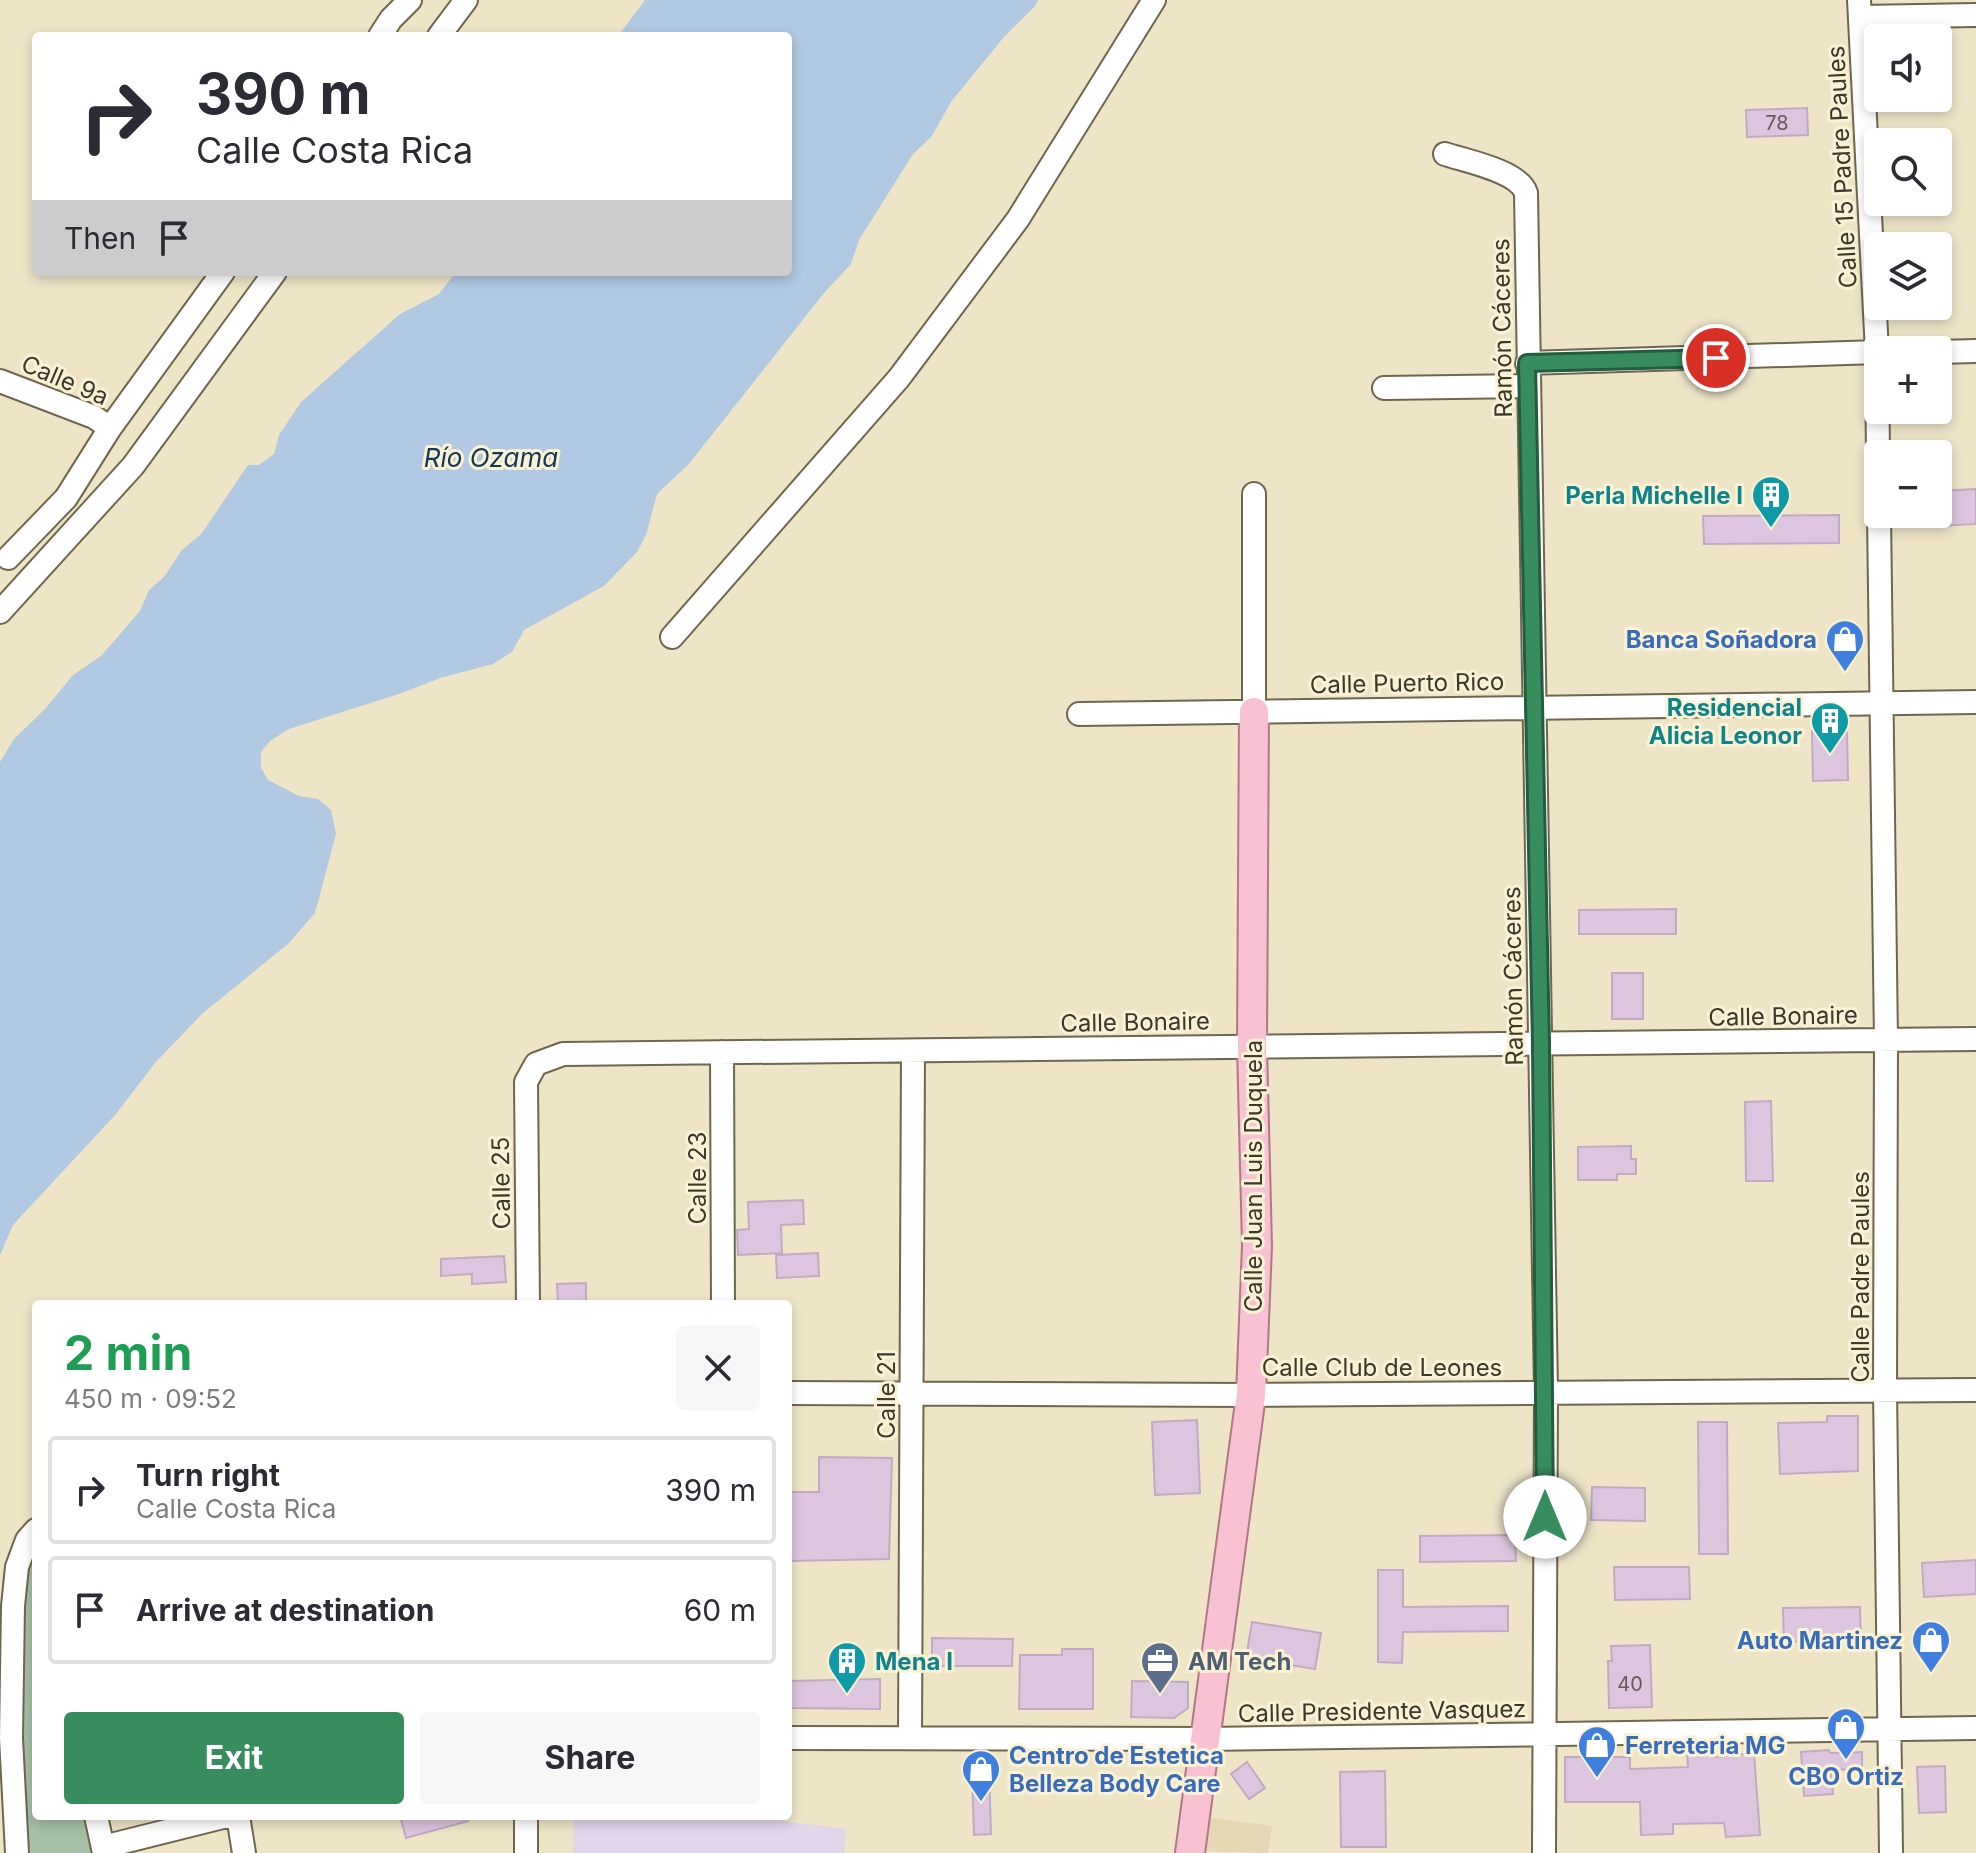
<!DOCTYPE html>
<meta charset="utf-8">
<style>
body{margin:0;font-family:Inter,sans-serif;background:#f7f7f7;color:#2b2b33;height:100vh;display:flex;flex-direction:column;font-size:30px;white-space:nowrap}
*{box-sizing:border-box;margin:0}
p{font-size:26px;color:#7c7c81}
.icon{flex:none;width:44px;height:44px;fill:none;stroke:currentColor;stroke-width:2;stroke-linecap:round;stroke-linejoin:round}
.map{position:relative;flex:1;overflow:hidden}
.sheet{position:absolute;left:32px;top:1300px;width:760px;height:520px;display:flex;flex-direction:column;background:#fff;border-radius:8px;box-shadow:0 4px 12px #0003}
.sheet>*{flex:none}
.top-card{position:absolute;left:32px;top:32px;width:760px;height:244px;border-radius:8px;box-shadow:0 4px 12px #0003;background:#fff;color:#2b2b33;overflow:hidden}
.controls{position:absolute;left:1864px;top:24px;display:grid;gap:16px}
.controls a{display:grid;place-items:center;width:88px;height:88px;border-radius:8px;background:#fff;box-shadow:0 4px 12px #0003;font-size:40px}
.pin{position:absolute;display:grid;place-items:center;width:68px;height:68px;color:#fff;margin:-34px;border:4px solid #fff;border-radius:50%;box-shadow:0 2px 8px #0007}
.me{position:absolute;width:88px;margin:-44px;rotate:0deg;stroke-linejoin:round;filter:drop-shadow(0 0 6px #0008)}
.turn{display:flex;align-items:center;gap:28px;height:168px;padding:0 32px;font-size:36px}
.turn .icon{width:104px;height:104px;stroke-width:2.5}
.turn b{display:block;font-size:56px;line-height:68px}
.then{display:flex;align-items:center;height:76px;padding:0 32px;background:#0003;gap:16px;font-size:30px}
.round{display:grid;place-items:center;flex:none;width:84px;height:84px;border-radius:8px;background:#f7f7f7}
.overview{display:flex;align-items:center;justify-content:space-between;height:136px;padding:0 32px}
h1{font-size:48px;font-weight:700;line-height:60px;color:#1e9e55}
.primary-button{display:flex;gap:16px;margin-top:auto;padding:16px 32px}
.primary-button a{flex:1;height:92px;border-radius:8px;background:#388d5f;color:#fff;font-size:32px;font-weight:700;line-height:92px;text-align:center}
.primary-button a+a{background:#f7f7f7;color:#2b2b33}
ul{padding:0;list-style:none}
li{display:flex;align-items:center;gap:24px;height:108px;margin:0 16px 12px;padding:0 16px;border:4px solid #e1e1e2;border-radius:8px}
li div{flex:1}
li b{display:block;font-size:30px}
li em{font-style:normal}
.map>svg:first-child{display:block}
.built{fill:#e4d9b4}
.education{fill:#e2d6ea}
.forest{fill:#a6bfa6}
.water{fill:#b1c9e2}
.building{fill:#dcc6df;stroke:#c0abc3;stroke-width:2}
.lines{fill:none;stroke-linecap:round;stroke-linejoin:round}
.minor-casing{stroke:#6f674d;stroke-width:26}
.major-casing{stroke:#b37785;stroke-width:32}
.minor{stroke:#fff;stroke-width:22}
.major{stroke:#f8c2d3;stroke-width:28}
.route-casing{stroke:#245c3e;stroke-width:20}
.route{stroke:#388d5f;stroke-width:14}
.labels{text-anchor:middle;dominant-baseline:central;stroke-width:6;stroke-linejoin:round;paint-order:stroke}
.number-label{font-size:20px;fill:#635c59}
.street-label{font-size:24px;fill:#3b382c;stroke:#fbf2d4}
.culture-label{font-size:24px;font-weight:bold;fill:#0d838f;stroke:#fbf2d4;text-anchor:end}
.shop-label{font-size:24px;font-weight:bold;fill:#366cbe;stroke:#fbf2d4;text-anchor:end}
.service-label{font-size:24px;font-weight:bold;fill:#4e5e75;stroke:#fbf2d4;text-anchor:start}
.water-label{font-size:26px;font-style:italic;fill:#13395b;stroke:#fbf2d4}
</style>
<div class="map">
<svg width="1976" height="1853" viewBox="0 0 1976 1853">
<rect width="100%" height="100%" fill="#eee5c7"/>
<path class="built" d="M1205,1817l67,9 -4,27 -68,-2z"/>
<path class="education" d="M574,1816h171l101,13 -2,24h-271z"/>
<path class="forest" d="M35,1550l1,266h48l7,37h-61l-8,-57 3,-223z"/>
<path class="water" d="M645,0h393l-3,6 -32,32 -52,64 -19,34 -19,18 -54,86 -8,24 -27,29 -136,172 -31,29 -11,41 -9,17 -33,34 -80,44 -12,22 -19,12 -53,14 -38,15 -113,36 -19,12 -9,11v16l7,12 31,16 19,3 13,11 5,24 -21,79 -27,31 -85,69 -48,50 -39,51 -103,111 -13,30v-493l14,-23 32,-31 27,-33 28,-19 39,-45 9,-21 15,-13 17,-26 21,-18 46,-68h11l15,-11 5,-19 22,-33 99,-88 39,-20 17,-22h332v-236h-170z"/>
<path class="building" d="M1807,108l1,27 -61,2 -1,-27z
M1976,489v35l-38,2v-35z
M1839,515v28l-135,1 -1,-28z
M1847,730l1,50 -35,1 -1,-50z
M1676,909v25h-97v-24z
M1612,973h31v46h-31z
M1771,1101l2,80h-27l-1,-79z
M1631,1146v13h5v15h-19v6h-39v-33z
M803,1200l1,24 -23,1 1,28 -44,2 -1,-25 12,-1 -1,-27z
M818,1253l1,23 -42,2 -1,-23z
M504,1256l2,26 -34,2v-10l-31,2v-17z
M586,1283v20l-28,1 -1,-20z
M1827,1416h31v55l-78,3 -2,-51 49,-1z
M1197,1420l3,73 -45,2 -3,-73z
M1698,1422h29l1,132h-29z
M819,1457l73,1 -3,101 -101,2v-69h31z
M1592,1487l53,1v33l-54,-1z
M1515,1535l1,26 -96,1v-26z
M1976,1560v34l-52,3 -2,-34z
M1614,1567h75l1,32 -75,1z
M1378,1570h25v37l105,-1v25l-105,1 -1,31 -24,-1z
M1860,1607l1,33 -77,2 -1,-34z
M1252,1622l69,11 -6,36 -69,-11z
M932,1638l81,1 -1,27h-80z
M1650,1645l2,62 -43,1 -1,-47h4l-1,-15z
M1062,1649h31v60h-74l1,-54h42z
M880,1679v30l-92,-1v-27z
M1132,1681l56,1v26l-14,10 -43,-1z
M1829,1750l1,3 32,-1v17l-31,1 2,24 -29,2 -3,-44z
M1715,1752v5l39,-4 6,82 -34,2 -2,-14 -51,1v10l-32,1 -1,-33h-75v-45h65v12l58,-2 -1,-14z
M1247,1762l18,26 -16,11 -18,-25z
M1945,1766l1,46 -27,1 -2,-46z
M989,1770l2,64 -17,1 -2,-64z
M1385,1771l1,76h-45l-1,-75z
M400,1816h67l1,5 -62,17z"/>
<g class="lines">
<g class="minor-casing">
<path id="minor" d="M1859,0l18,352 1,106
M1861,17l115,-2
M380,36l11,-17 19,-19
M439,36l27,-36
M1445,154c21,7 74,17 81,39l20,1199 -2,461
M1938,352l38,-1
M1527,363l351,-11
M0,381l94,36 16,11
M1384,388l144,-2
M1879,514l7,527 -1,349 6,463
M8,558l58,-60 44,-70 113,-156
M0,612l133,-146 142,-194
M672,637l227,-259 119,-159 136,-219
M1254,712v-218
M1079,714l897,-12
M722,1052l1,252
M528,1304l-2,-222 10,-18 27,-10 1413,-15
M788,1393l463,2 725,-5
M788,1738l418,1 770,-11
M910,1738l3,-686
M96,1816l8,37
M238,1816l6,37
M103,1847l124,-31
M17,1853l-6,-115 2,-132 4,-39 10,-27 9,-10
M526,1853v-37"/>
</g>
<g class="major-casing">
<path id="major" d="M1190,1853l61,-458 6,-149 -5,-200 2,-334"/>
</g>
<use href="#minor" class="minor"/>
<use href="#major" class="major"/>
</g>
<g class="lines">
<g class="route-casing">
<path id="route" d="M1545,1517l-4,-473 -14,-681 189,-5"/>
</g>
<use href="#route" class="route"/>
</g>
<defs>
<g id="building-pin" transform="scale(2)"><path d="M0 17L-7.5 6A9.5 9.5 0 1 1 7.5 6Z" fill="#0f9aa8" stroke="#fbf2d4"/><path d="M-4-6H4V6H1V3H-1V6H-4ZM-2.5-4.3h1.7v1.8h-1.7ZM.8-4.3h1.7v1.8H.8ZM-2.5-1h1.7V.8h-1.7ZM.8-1h1.7V.8H.8Z" fill="#fff"/></g>
<g id="shop-pin" transform="scale(2)"><path d="M0 17L-7.5 6A9.5 9.5 0 1 1 7.5 6Z" fill="#3f7fe0" stroke="#fbf2d4"/><path d="M-5-2.5h2.3a2.7 3.5 0 0 1 5.4 0H5L5.5 6h-11ZM-1.5-2.5h3a1.5 2.3 0 0 0-3 0Z" fill="#fff"/></g>
<g id="office-pin" transform="scale(2)"><path d="M0 17L-7.5 6A9.5 9.5 0 1 1 7.5 6Z" fill="#5c6f8a" stroke="#fbf2d4"/><path d="M-6-3h4V-5.5h4V-3h4V5H-6ZM-1-4.5V-3h2v-1.5ZM-6 0V1H6V0Z" fill="#fff"/></g>
</defs>
<g fill-rule="evenodd">
<use href="#building-pin" x="1771" y="495"/>
<use href="#shop-pin" x="1845" y="639"/>
<use href="#building-pin" x="1830" y="721"/>
<use href="#shop-pin" x="1931" y="1640"/>
<use href="#building-pin" x="847" y="1661"/>
<use href="#office-pin" x="1160" y="1661"/>
<use href="#shop-pin" x="1846" y="1727"/>
<use href="#shop-pin" x="1597" y="1745"/>
<use href="#shop-pin" x="981" y="1769"/>
</g>
<g class="labels">
<g class="number-label">
<text x="1777" y="123">78</text>
<text x="1630" y="1684">40</text>
</g>
<g class="street-label">
<text transform="translate(1842 167) rotate(-93)">Calle 15 Padre Paules</text>
<text transform="translate(1502 328) rotate(-91)">Ramón Cáceres</text>
<text transform="translate(65 380) rotate(23)">Calle 9a</text>
<text transform="translate(1407 683) rotate(-1)">Calle Puerto Rico</text>
<text transform="translate(1513 976) rotate(-91)">Ramón Cáceres</text>
<text transform="translate(1783 1016) rotate(-1)">Calle Bonaire</text>
<text transform="translate(1135 1022) rotate(-1)">Calle Bonaire</text>
<text transform="translate(1253 1176) rotate(-90)">Calle Juan Luis Duquela</text>
<text transform="translate(697 1178) rotate(-90)">Calle 23</text>
<text transform="translate(501 1183) rotate(-91)">Calle 25</text>
<text transform="translate(1860 1277) rotate(-90)">Calle Padre Paules</text>
<text x="1382" y="1367">Calle Club de Leones</text>
<text transform="translate(886 1395) rotate(-90)">Calle 21</text>
<text transform="translate(1382 1711) rotate(-1)">Calle Presidente Vasquez</text>
</g>
<g class="culture-label">
<text x="1743" y="495">Perla Michelle I</text>
<text x="1802" y="707">Residencial<tspan x="1802" dy="28">Alicia Leonor</tspan></text>
<text x="875" y="1661" text-anchor="start">Mena I</text>
</g>
<g class="shop-label">
<text x="1817" y="639">Banca Soñadora</text>
<text x="1903" y="1640">Auto Martinez</text>
<text x="1625" y="1745" text-anchor="start">Ferreteria MG</text>
<text x="1009" y="1755" text-anchor="start">Centro de Estetica<tspan x="1009" dy="28">Belleza Body Care</tspan></text>
<text x="1846" y="1776" text-anchor="middle">CBO Ortiz</text>
</g>
<g class="service-label">
<text x="1188" y="1661">AM Tech</text>
</g>
<g class="water-label">
<text x="491" y="457">Río Ozama</text>
</g>
</g>
</svg>
<div class="controls">
<a><svg class="icon" aria-label="sound" viewBox="0 0 24 24"><path d="M4 9h4l5-4v14l-5-4H4zM17 9q2 3 0 6"/></svg></a>
<a><svg class="icon" aria-label="search" viewBox="0 0 24 24"><circle cx="10" cy="10" r="6"/><path d="M15 15l6 6"/></svg></a>
<a><svg class="icon" aria-label="layers" viewBox="0 0 24 24"><path d="M12 4l9 5-9 5-9-5zM3 14l9 5 9-5"/></svg></a>
<a>+</a>
<a>−</a>
</div>
<div class="pin" style="left:1716px;top:358px;background:#d93025"><svg class="icon" aria-label="arrive" viewBox="0 0 24 24"><path d="M6 21V4h12l-3 4 3 4H6"/></svg></div>
<svg class="me" style="left:1545px;top:1517px" viewBox="-20 -20 40 40"><circle r="19" fill="#fff"/><path d="M0-13L10 11 0 6-10 11z" fill="#388d5f"/></svg>
<div class="top-card">
<div class="turn"><svg class="icon" aria-label="right" viewBox="0 0 24 24"><path d="M7 20v-9h11M14 6l5 5-5 5"/></svg><div><b>390 m</b>Calle Costa Rica</div></div>
<div class="then">Then<svg class="icon" aria-label="arrive" viewBox="0 0 24 24"><path d="M6 21V4h12l-3 4 3 4H6"/></svg></div>
</div>
<section class="sheet">
<div class="overview"><div><h1>2 min</h1><p>450 m · 09:52</p></div><a class="round"><svg class="icon" aria-label="close" viewBox="0 0 24 24"><path d="M6 6l12 12M18 6L6 18"/></svg></a></div>
<ul>
<li><svg class="icon" aria-label="right" viewBox="0 0 24 24"><path d="M7 20v-9h11M14 6l5 5-5 5"/></svg><div><b>Turn right</b><p>Calle Costa Rica</p></div><em>390 m</em></li>
<li><svg class="icon" aria-label="arrive" viewBox="0 0 24 24"><path d="M6 21V4h12l-3 4 3 4H6"/></svg><div><b>Arrive at destination</b></div><em>60 m</em></li>
</ul>
<div class="primary-button"><a>Exit</a><a>Share</a></div>
</section>
</div>
